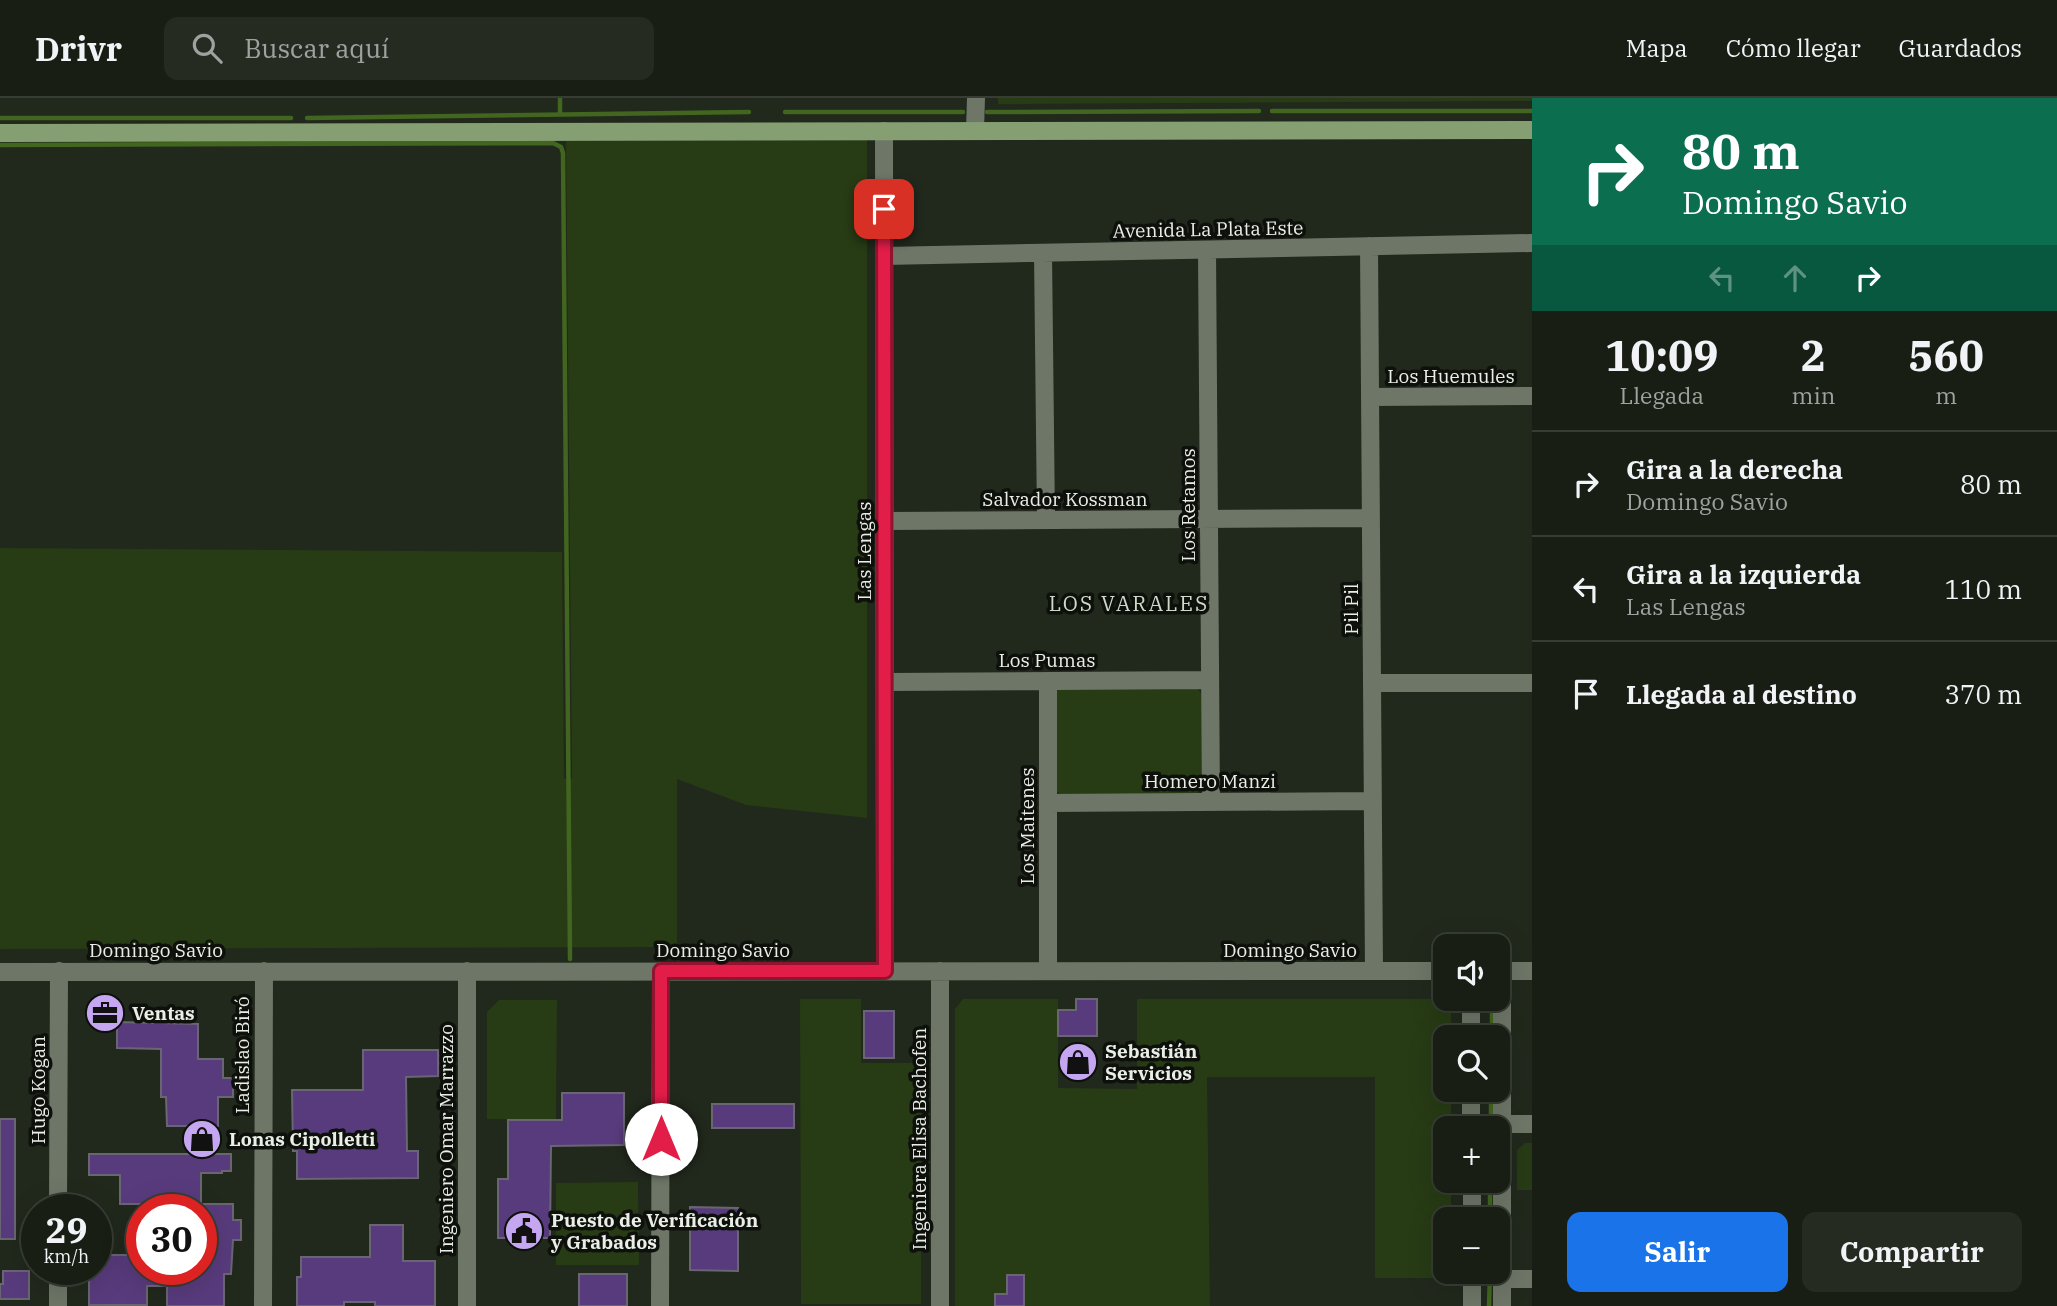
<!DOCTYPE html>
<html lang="es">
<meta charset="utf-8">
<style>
body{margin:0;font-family:"IBM Plex Serif",serif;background:#262b22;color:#f1f3f6;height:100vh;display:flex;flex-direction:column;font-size:26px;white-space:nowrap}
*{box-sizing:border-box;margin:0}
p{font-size:23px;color:#9fa2a0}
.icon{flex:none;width:38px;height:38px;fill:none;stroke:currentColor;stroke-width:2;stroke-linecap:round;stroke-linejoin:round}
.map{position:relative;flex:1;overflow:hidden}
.side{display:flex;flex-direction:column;background:#191e15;width:525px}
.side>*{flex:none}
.top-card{background:#0b6e4f;color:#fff;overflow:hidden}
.fabs{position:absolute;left:1433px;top:836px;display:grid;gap:14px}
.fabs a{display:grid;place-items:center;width:77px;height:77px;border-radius:14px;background:#191e15;box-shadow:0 7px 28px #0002,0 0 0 2px #373c34;font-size:35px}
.speed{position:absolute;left:21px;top:1096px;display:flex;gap:14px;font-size:35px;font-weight:700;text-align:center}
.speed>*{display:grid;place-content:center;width:91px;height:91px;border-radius:50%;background:#191e15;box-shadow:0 7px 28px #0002,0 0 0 2px #373c34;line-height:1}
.speed small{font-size:18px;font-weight:400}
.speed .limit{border:10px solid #d22;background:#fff;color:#111}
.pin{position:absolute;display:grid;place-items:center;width:60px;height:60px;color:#fff;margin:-30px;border-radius:14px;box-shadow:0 4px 10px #0006}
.me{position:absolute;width:77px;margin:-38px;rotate:0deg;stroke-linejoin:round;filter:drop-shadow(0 0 5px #0008)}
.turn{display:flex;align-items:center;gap:24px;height:147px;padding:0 35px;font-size:32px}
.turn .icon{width:91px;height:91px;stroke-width:2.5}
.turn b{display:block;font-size:49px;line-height:60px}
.lanes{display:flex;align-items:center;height:66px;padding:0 35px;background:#0003;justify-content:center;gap:35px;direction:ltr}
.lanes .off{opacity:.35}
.eta{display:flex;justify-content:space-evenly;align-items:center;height:119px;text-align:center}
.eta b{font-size:42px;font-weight:700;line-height:49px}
.primary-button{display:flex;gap:14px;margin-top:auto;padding:14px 35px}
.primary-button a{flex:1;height:80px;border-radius:14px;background:#1a73e8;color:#fff;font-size:28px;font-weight:700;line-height:80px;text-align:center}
.primary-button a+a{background:#262b22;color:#f1f3f6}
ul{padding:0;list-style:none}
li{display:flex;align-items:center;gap:21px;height:105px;padding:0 35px;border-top:2px solid #373c34}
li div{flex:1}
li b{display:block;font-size:26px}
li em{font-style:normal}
header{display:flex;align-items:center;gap:42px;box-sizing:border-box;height:98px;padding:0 35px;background:#191e15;border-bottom:2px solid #373c34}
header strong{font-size:33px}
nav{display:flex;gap:38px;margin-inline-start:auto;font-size:24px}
.search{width:490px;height:63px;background:#262b22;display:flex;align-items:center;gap:18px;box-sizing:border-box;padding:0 24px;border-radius:14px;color:#9fa2a0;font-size:26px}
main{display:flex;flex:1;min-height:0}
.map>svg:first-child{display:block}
.green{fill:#273b15}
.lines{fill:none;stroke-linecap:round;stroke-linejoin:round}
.stream{stroke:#42661f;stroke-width:4.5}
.building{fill:#583b7c;stroke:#6a6573;stroke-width:2}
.minor{stroke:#6e7668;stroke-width:18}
.major{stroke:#859f72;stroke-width:18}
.route-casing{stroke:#92132f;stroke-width:18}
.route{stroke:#e11d48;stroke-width:12}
.labels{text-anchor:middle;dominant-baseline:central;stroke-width:7;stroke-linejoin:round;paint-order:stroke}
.street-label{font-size:19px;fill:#e9eee6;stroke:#0d100b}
.poi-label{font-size:19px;font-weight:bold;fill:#e9eee6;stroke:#0d100b;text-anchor:start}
.neighbourhood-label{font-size:21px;letter-spacing:2px;fill:#d0d9c9;stroke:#0d100b}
</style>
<header>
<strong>Drivr</strong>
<div class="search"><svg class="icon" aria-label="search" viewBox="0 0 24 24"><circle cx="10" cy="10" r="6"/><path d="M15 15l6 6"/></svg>Buscar aquí</div>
<nav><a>Mapa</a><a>Cómo llegar</a><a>Guardados</a></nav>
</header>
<main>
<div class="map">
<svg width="1532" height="1208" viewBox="0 0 1532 1208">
<rect width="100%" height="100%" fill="#21281c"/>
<path class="green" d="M998,0h534v3l-534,3z
M867,42v678l-121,-13 -69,-26v168l-677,2v-401l562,4 2,227h8l-6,-638z
M1196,589l7,9v91l-7,8h-136l-4,-5 -1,-97 5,-5z
M800,901h61v64h60v241h-120z
M963,901h95v89l79,1v-90h305l9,9v30h-5v52h5v39h-5v52h5v39h-5v52h5v6h-76v-201h-168l3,229h-255v-297z
M499,902h58l-1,120 -69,-1v-107z
M1525,1045h7v47h-15v-40z
M638,1084l1,83h-83v-82z"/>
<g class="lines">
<path class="stream" d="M560,0v17
M1272,13h260
M785,14h178
M987,14l272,-1
M0,20h291
M307,20l442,-6
M0,47l553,-2 8,4 2,6 7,806
M1492,940v-39
M1491,1031v-39
M1490,1122v-39
M1489,1208l1,-34"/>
</g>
<path class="building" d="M1076,901h21v37h-39v-26h18z
M89,910h32v11h-32z
M864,913h30v47h-30z
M117,924l81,2v35h25v19h10v19h-15v29h-51l-1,-29h-5v-48l-44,-1z
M363,952h75v26l-32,1 1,74h11v27l-121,1v-28h-4l-1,-61h71z
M562,995h62v52l-73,1 -1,92h-52v-59h10v-59h54z
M712,1006h82v24h-82z
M0,1021h15v120h-15z
M89,1056h142v17h-9v2h-21v36h-23v-5h-58v-29h-31z
M201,1106h32v16h8v20h-8l-2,34h-7v32h-57v-20h-20v19h-58v-36h7v-14h46v14h59z
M690,1109l48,1v63l-48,-1z
M370,1127h33v36h32v45h-60v-4h-31v4h-47v-29h4v-20h69z
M3,1173h26v28h-29v-15h3z
M579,1176h48v32h-48z
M1007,1177h17v31h-29v-12h12z"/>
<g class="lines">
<path class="minor" d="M884,33l1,840
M975,33l1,-33
M1369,148l5,725
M1207,152l4,552
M1043,155l3,267
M884,158l648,-13
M1370,299l162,-1
M885,423l486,-3
M885,584l325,-2
M1372,585h160
M1048,705l325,-2
M940,873v335
M1048,873v-290
M1498,873h34
M0,874l1446,-1
M1471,901v39
M1471,992v39
M1502,1026h30
M1472,1083v39
M58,1111l1,-238
M1472,1174v34
M1502,1181h30
M58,1208v-37
M263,1208l1,-335
M467,1208v-335
M660,1208l1,-335
M1502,1208v-335"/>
<path class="major" d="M0,35l1532,-3"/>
</g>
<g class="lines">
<g class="route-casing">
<path id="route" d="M661,1041v-168h224l-1,-762"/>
</g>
<use href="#route" class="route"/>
</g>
<defs>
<g id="office-disc" transform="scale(2.0125)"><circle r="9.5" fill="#c5a7f1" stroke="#0d100b"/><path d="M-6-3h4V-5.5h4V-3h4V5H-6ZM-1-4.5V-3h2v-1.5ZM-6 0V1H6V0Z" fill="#111"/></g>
<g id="shop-disc" transform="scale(2.0125)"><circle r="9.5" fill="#c5a7f1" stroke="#0d100b"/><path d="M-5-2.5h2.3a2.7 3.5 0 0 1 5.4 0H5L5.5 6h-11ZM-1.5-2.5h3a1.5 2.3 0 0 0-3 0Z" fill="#111"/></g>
<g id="civic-disc" transform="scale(2.0125)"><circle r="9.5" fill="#c5a7f1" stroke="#0d100b"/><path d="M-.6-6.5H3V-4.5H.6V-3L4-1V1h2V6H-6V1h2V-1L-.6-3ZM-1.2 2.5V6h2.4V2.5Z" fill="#111"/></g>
</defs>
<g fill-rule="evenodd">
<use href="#office-disc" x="105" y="915"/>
<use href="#shop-disc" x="1078" y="964"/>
<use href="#shop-disc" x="202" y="1041"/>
<use href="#civic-disc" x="524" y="1133"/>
</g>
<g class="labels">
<g class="street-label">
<text transform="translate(1208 131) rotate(-1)">Avenida La Plata Este</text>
<text x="1451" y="278">Los Huemules</text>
<text x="1065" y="401">Salvador Kossman</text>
<text transform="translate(1188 407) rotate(-90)">Los Retamos</text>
<text transform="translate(864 453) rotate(-90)">Las Lengas</text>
<text transform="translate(1351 511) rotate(-90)">Pil Pil</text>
<text x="1047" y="562">Los Pumas</text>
<text x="1210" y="683">Homero Manzi</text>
<text transform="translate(1027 728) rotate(-90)">Los Maitenes</text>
<text x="156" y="852">Domingo Savio</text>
<text x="723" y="852">Domingo Savio</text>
<text x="1290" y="852">Domingo Savio</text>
<text transform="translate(242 957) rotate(-90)">Ladislao Biró</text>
<text transform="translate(38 992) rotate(-90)">Hugo Kogan</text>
<text transform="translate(446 1041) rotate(-90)">Ingeniero Omar Marrazzo</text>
<text transform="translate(919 1041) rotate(-90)">Ingeniera Elisa Bachofen</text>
</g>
<g class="poi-label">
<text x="132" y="915">Ventas</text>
<text x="1105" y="953">Sebastián<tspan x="1105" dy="22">Servicios</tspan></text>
<text x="229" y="1041">Lonas Cipolletti</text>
<text x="551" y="1122">Puesto de Verificación<tspan x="551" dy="22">y Grabados</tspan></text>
</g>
<g class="neighbourhood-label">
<text x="1129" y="505">LOS VARALES</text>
</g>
</g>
</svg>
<div class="fabs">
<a><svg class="icon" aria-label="sound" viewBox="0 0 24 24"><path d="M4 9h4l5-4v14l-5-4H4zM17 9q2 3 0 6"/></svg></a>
<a><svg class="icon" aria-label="search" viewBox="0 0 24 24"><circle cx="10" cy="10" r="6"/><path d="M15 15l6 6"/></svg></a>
<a>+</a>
<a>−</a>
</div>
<div class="speed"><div>29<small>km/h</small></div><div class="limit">30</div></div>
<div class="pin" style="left:884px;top:111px;background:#d93025"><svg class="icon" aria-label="arrive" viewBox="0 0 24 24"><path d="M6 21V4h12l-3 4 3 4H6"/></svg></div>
<svg class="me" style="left:661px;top:1041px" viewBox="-20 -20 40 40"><circle r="19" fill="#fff"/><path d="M0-13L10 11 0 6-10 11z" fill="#e11d48"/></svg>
</div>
<section class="side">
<div class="top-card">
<div class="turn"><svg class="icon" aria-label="right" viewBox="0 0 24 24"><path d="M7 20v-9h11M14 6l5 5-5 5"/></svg><div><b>80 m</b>Domingo Savio</div></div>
<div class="lanes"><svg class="icon off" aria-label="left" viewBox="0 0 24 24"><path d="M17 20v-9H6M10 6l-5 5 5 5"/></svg><svg class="icon off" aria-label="ahead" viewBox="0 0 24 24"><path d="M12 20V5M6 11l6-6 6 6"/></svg><svg class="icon" aria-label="right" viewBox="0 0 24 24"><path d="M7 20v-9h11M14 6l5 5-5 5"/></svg></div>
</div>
<div class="eta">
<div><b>10:09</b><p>Llegada</p></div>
<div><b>2</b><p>min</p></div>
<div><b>560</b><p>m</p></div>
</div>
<ul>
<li><svg class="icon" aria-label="right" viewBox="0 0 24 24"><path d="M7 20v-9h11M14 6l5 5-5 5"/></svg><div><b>Gira a la derecha</b><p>Domingo Savio</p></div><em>80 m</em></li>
<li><svg class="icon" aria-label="left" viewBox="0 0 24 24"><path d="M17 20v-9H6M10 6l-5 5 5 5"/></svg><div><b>Gira a la izquierda</b><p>Las Lengas</p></div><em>110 m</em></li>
<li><svg class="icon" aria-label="arrive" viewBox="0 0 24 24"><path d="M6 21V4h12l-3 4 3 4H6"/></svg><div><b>Llegada al destino</b></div><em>370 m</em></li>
</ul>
<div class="primary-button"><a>Salir</a><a>Compartir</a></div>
</section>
</main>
